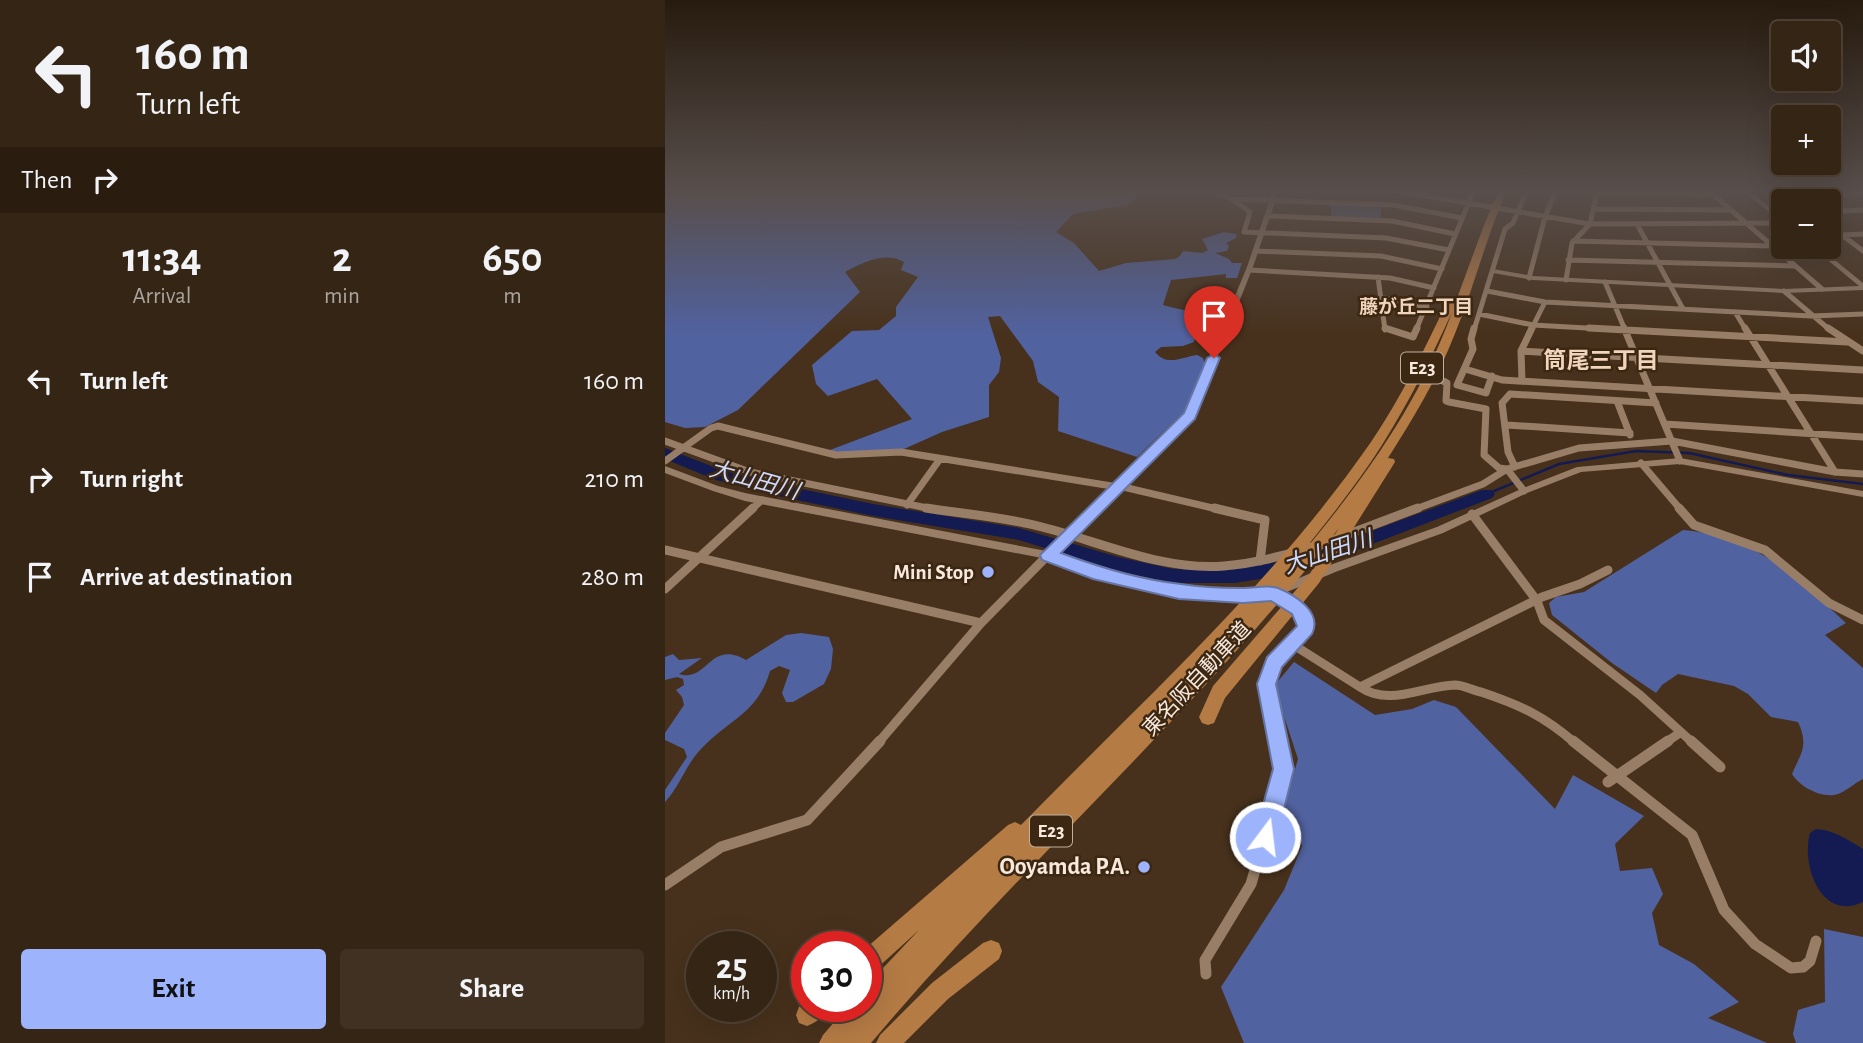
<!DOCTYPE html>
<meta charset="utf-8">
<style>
body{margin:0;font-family:"Alegreya Sans","Noto Sans JP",sans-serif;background:#403122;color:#f1f3f6;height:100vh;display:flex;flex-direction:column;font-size:26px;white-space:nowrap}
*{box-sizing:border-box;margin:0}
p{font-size:23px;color:#aaa5a0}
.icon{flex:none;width:38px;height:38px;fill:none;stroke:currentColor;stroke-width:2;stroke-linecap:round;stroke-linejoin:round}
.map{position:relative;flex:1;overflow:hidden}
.panel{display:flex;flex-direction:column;background:#352515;width:665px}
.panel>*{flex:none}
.banner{background:#352515;color:#f1f3f6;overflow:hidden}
.controls{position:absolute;left:1106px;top:21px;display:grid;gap:14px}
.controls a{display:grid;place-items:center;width:70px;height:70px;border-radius:7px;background:#352515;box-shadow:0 7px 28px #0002,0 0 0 2px #4f4234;font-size:35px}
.speed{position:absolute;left:21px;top:931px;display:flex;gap:14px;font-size:35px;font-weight:700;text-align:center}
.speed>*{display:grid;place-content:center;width:91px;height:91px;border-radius:50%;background:#352515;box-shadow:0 7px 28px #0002,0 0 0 2px #4f4234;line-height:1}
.speed small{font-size:18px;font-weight:400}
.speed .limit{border:10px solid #d22;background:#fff;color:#111}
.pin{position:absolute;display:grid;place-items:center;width:60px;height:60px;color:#fff;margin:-72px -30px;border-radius:50% 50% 50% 0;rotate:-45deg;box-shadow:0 0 7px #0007}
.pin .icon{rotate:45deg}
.me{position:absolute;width:77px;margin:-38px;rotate:15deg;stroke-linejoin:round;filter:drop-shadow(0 0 5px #0008)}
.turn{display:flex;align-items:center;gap:24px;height:147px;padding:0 21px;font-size:32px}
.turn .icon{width:91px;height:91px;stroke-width:2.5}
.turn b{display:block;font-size:49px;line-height:60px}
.then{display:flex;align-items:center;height:66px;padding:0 21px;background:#0003;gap:14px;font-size:26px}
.eta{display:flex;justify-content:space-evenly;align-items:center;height:119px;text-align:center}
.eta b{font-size:42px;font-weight:600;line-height:49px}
.action{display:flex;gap:14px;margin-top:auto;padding:14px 21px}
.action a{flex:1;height:80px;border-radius:7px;background:#9db4fd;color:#111;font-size:28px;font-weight:600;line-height:80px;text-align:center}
.action a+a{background:#403122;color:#f1f3f6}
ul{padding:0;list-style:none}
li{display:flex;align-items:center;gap:21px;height:98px;padding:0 21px}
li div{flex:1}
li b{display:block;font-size:26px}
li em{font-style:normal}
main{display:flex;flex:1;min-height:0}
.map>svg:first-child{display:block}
.green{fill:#4f5c87}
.forest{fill:#5162a0}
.water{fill:#131b52}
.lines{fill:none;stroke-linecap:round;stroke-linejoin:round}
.stream{stroke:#131b52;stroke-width:2.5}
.river{fill:#131b52;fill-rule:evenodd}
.minor-far3{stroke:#987e67;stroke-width:5}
.minor-far2{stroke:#987e67;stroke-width:7}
.minor-far1{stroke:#987e67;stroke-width:9}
.minor{stroke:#987e67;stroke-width:11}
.tertiary{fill:#987e67;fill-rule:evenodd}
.motorway{fill:#b57b45;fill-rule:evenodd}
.route{fill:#9db4fd;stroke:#6675a4;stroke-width:2}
.poi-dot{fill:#9db4fd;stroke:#3c2712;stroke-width:2.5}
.labels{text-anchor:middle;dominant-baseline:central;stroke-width:5;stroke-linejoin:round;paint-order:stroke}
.far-neighbourhood-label{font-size:19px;font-weight:bold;fill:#f1d4bc;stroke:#3c2712}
.shield{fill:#3c2712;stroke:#c0af9f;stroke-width:2}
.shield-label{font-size:19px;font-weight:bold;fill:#f8e9dc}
.poi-label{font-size:21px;font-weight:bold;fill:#f8e9dc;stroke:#3c2712;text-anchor:end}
.street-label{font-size:21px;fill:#f8e9dc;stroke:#3c2712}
.neighbourhood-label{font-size:23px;font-weight:bold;fill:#f1d4bc;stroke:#3c2712}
.water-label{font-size:23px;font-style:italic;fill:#cdd9fd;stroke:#3c2712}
.near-poi-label{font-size:24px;font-weight:bold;fill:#f8e9dc;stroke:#3c2712;text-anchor:end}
</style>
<main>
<section class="panel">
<div class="banner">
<div class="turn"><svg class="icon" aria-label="left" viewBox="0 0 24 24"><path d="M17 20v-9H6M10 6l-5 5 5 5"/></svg><div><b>160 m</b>Turn left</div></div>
<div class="then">Then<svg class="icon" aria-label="right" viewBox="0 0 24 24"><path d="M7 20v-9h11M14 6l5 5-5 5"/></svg></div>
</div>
<div class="eta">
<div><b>11:34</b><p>Arrival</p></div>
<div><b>2</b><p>min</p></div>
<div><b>650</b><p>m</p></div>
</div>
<ul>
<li><svg class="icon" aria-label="left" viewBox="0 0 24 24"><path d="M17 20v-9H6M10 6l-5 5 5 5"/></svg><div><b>Turn left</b></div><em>160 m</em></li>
<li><svg class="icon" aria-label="right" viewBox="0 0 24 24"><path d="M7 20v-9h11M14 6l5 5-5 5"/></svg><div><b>Turn right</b></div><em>210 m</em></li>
<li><svg class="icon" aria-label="arrive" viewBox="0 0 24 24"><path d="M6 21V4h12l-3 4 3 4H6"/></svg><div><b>Arrive at destination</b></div><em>280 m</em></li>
</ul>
<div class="action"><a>Exit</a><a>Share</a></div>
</section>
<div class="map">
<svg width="1198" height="1043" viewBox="0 0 1198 1043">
<rect width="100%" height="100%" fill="#47311c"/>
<path class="green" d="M666,205l50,1v14l-50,-3z"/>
<path class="forest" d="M39,190l10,1 -3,2 9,1 6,-4h49v4l15,1 7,-5h348l-17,15 -55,9 -17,18 18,11 25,28 27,-8 49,-4 5,-3 3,-5 19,2 6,-3 -6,-11 22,-7 12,2v4l-10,5 3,3 -2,5 -12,2 14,6 3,4h10l-5,15h-11v-4l-55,6 -8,25c20,6 39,7 58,14l-4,10 -21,3 -2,10 -11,4 -22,1 -6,5c12,15 27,5 42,3l6,3 2,6 -20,47 -48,46 -79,-26 1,-34 -21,-15 -5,-21 -33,-45 -12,1 13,41 -2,14 -10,13v32l-47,15 -38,17 -67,4 -7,-3 82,-31 -35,-40 -49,17 -12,-12 -4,-19 40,-34 27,-1 17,-14v-9l22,-30 -17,-7 3,-8c-19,-11 -42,1 -59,10l15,20 -122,118 -33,17 -20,1 -20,-6v-224c14,-6 26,-2 39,-8z
M1018,530c74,7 111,45 163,93l-21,12 38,33v111c-8,4 -17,12 -25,15 -16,5 -38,-7 -46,-20 9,-21 17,-28 6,-52l-27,-5 -23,-23 -14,-8 -56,-12 -16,11 -6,8 -44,-30 -60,-48 -3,-12 7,-6 28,-5z
M136,633l28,4 4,12 -2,20 -7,15 -31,18h-7l-4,-9 8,-23 -11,-4 -9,5c-12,42 -40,48 -68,77 -16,16 -22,38 -37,54v-12l22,-33 -3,-8 -19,-9v-7l19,-28 -2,-8 -6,-7 8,-5 -1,-6 -6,-2 -12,3v-23l8,-3 6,6 23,-2 -23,16c29,9 30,-35 67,-14l40,-25z
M629,662l81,53 37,-6 22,-9 22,7 99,102 18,-34 71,41 -29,28 5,27 32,-3 11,26 -11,19 7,32 35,19 45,38 -31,16 59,25h-523l-23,-56 63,-97 18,-44 -10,-26 -9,-8 15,-53 -24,-73z
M1159,929l39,8v106h-67l-3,-9 5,-24 27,-8z"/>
<path class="water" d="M1151,829c18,1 32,11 47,20v53c-42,20 -62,-37 -53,-69z"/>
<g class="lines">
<path class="stream" d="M822,494l72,-30 77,-13 53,2 99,22 75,9"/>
<path class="river" d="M0,448l59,23 49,12 100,21 146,24 99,29 55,12h62l61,-10 186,-69h10l3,4 -3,4 -195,75 -62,10h-62l-55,-12 -99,-31 -146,-24 -100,-21 -57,-15 -51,-21z"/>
<path class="minor-far3" d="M500,190h12
M545,190l22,9 18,13 -6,20 142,6 63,12
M726,190l199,34 193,-1
M917,190l15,3 115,1
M1043,190l114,99
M1117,190l15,11
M1151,190l29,21
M1158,195l40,-2
M567,199l161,6 69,13
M929,209l137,1
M1164,212l34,-2
M602,216l125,5 63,13
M972,224l46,85
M1164,225l34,26
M1176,235l22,-1
M908,241l199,5
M591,251l125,5 61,13
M903,260l227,6
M584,270l141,8 44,10
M713,277l7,53
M864,278l16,-61 11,-27
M901,280l6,-37 18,-19 7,-31
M940,282l20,48
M822,291l58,11 266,14 52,-2
M1119,291l46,39
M715,297l47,10
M1070,312l11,18
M814,314l54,11 89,5
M751,330l58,-140
M809,330l31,-101 8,-6 14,-33
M866,330l14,-28"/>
<path class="minor-far2" d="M720,328l28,9 4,-9
M809,328l-3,11 2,10 -16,36 29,8 6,-17
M924,328l258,14
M959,328l56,133
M1080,328l90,144
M1163,328l35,23
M856,351l342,19
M800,369l37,11 361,21
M778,381l4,2 -1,18 3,1
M857,381l-1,-30 11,-23
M952,401l13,34
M784,402l37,7 -2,46 15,13 8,1 17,22
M1000,424l198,13
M842,425l123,8
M0,441l85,31 187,38
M0,461l46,-33 7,-2 118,29 65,-3 217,35
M976,463l40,47
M850,467l-7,-15 -6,-49 8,-9 146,9
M454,486l102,24
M242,505l33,-46
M86,510l11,-10
M748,510l70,-26 24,-15 72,-21 93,-7 163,31 28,2"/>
<path class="minor-far1" d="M261,508c38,6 79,9 116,19 59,15 120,44 182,39 67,-6 131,-35 194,-58
M549,508l51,12 -5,41
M1014,508l15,17 71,25 64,53 34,17
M807,514l65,87 7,19 96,75 53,48
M0,550l316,73
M0,589l88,-81
M608,594l25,17 8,17c-47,51 -41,48 -27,115
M627,644l68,43 182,-90 38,-13 28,-14
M695,687c30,20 62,-1 95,-2 8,0 17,5 26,7 39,13 63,24 94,51
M213,743l103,-120 67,-68
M1000,743l16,-11"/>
<path class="minor" d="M908,741l119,94 32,75 31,34 36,24 12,-1 7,-6 6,-20
M1026,741l29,26
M943,782l60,-41
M0,885l56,-38 86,-27 73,-79
M541,974l-1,-14 46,-76 33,-115 -6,-28"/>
<path class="tertiary" d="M608,190h6l-26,77 -59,148 -138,139c67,24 130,39 202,37l4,1 1,3 -1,3 -31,2 -27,-1 -53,-8 -52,-14 -52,-18 -302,-58 -32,-10 -48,-18v-7l53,20 27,7 301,58 140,-137 61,-147z
M1077,190h6l35,28v5z
M1147,247h7l44,36v7l-79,3 -251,-13 -40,-7 -3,-2 3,-2 40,7 251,13 75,-3z
M1015,458l183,33v6l-183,-33 -99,8 -54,21 -84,40 -105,38 -56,23 -4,-1 -1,-3 1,-3 52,-22 107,-38 84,-38 56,-22z"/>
<path class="motorway" d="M834,190h8c-21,47 -33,98 -53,146 -17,43 -41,83 -66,122l6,1 1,3 -76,121 -94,115 -11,25 -6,2 -6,-2 -3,-6 14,-31 96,-111 30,-47c-142,184 -319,338 -468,515h-52l4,-8 25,-29h18v-20l53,-56 -45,41 -8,3v-26l142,-123 7,-3 6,3c121,-124 251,-240 350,-383 30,-44 53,-92 76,-140l5,-3 4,2 28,-76zM787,312c-34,96 -98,181 -164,258 33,-41 66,-81 94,-125 27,-43 49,-87 70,-133z
M326,940l8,3 3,8 -3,8 -51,40 -44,44h-28l4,-8 52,-52 51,-40z
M142,1000v6h21c-4,11 -11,16 -21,20l-8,-3 -3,-8 3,-8z"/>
</g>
<linearGradient id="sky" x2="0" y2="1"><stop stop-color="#271b0f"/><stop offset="0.57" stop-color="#584e4b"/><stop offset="1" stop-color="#584e4b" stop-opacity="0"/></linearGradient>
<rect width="1198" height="336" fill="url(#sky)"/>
<path class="route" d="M549,354l6,4 -25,61 -134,134c38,14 80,27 120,31 19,3 40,4 59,4 12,1 27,-4 38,0 17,7 45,24 34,46l-30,33 -6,17 18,85 -17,68 -4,8 -8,3 -7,-3 -4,-8 19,-68 -16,-85 10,-27 30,-31 -5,-12 -21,-13 -28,2 -64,-4 -86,-20 -51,-19 -2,-5 144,-142 23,-55z"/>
<g class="poi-dot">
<circle cx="323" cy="572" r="7"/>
<circle cx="479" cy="867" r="7"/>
</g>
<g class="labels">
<g class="far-neighbourhood-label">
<text x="751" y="307">藤が丘二丁目</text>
</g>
<g class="shield">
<rect x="736" y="352.5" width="42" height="31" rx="5"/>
<rect x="365" y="815.5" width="42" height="31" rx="5"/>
</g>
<g class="shield-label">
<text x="757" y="368">E23</text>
<text x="386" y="831">E23</text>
</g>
<g class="poi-label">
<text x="309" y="572">Mini Stop</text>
</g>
<g class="street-label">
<text transform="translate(532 679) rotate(-47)">東名阪自動車道</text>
</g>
<g class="neighbourhood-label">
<text x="936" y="361">筒尾三丁目</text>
</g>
<g class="water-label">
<text transform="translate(89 481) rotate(15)">大山田川</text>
<text transform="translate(663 553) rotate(-18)">大山田川</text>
</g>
<g class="near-poi-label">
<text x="465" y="867">Ooyamda P.A.</text>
</g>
</g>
</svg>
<div class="controls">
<a><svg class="icon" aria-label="sound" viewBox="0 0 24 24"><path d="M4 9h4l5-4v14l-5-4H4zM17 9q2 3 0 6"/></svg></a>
<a>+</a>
<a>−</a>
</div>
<div class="speed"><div>25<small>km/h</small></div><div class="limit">30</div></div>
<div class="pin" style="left:549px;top:358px;background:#d93025"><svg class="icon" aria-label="arrive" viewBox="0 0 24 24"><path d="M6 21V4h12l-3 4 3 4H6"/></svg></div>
<svg class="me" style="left:600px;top:837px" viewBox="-20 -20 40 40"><circle r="17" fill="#9db4fd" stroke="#fff" stroke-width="3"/><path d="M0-11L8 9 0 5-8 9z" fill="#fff"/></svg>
</div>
</main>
